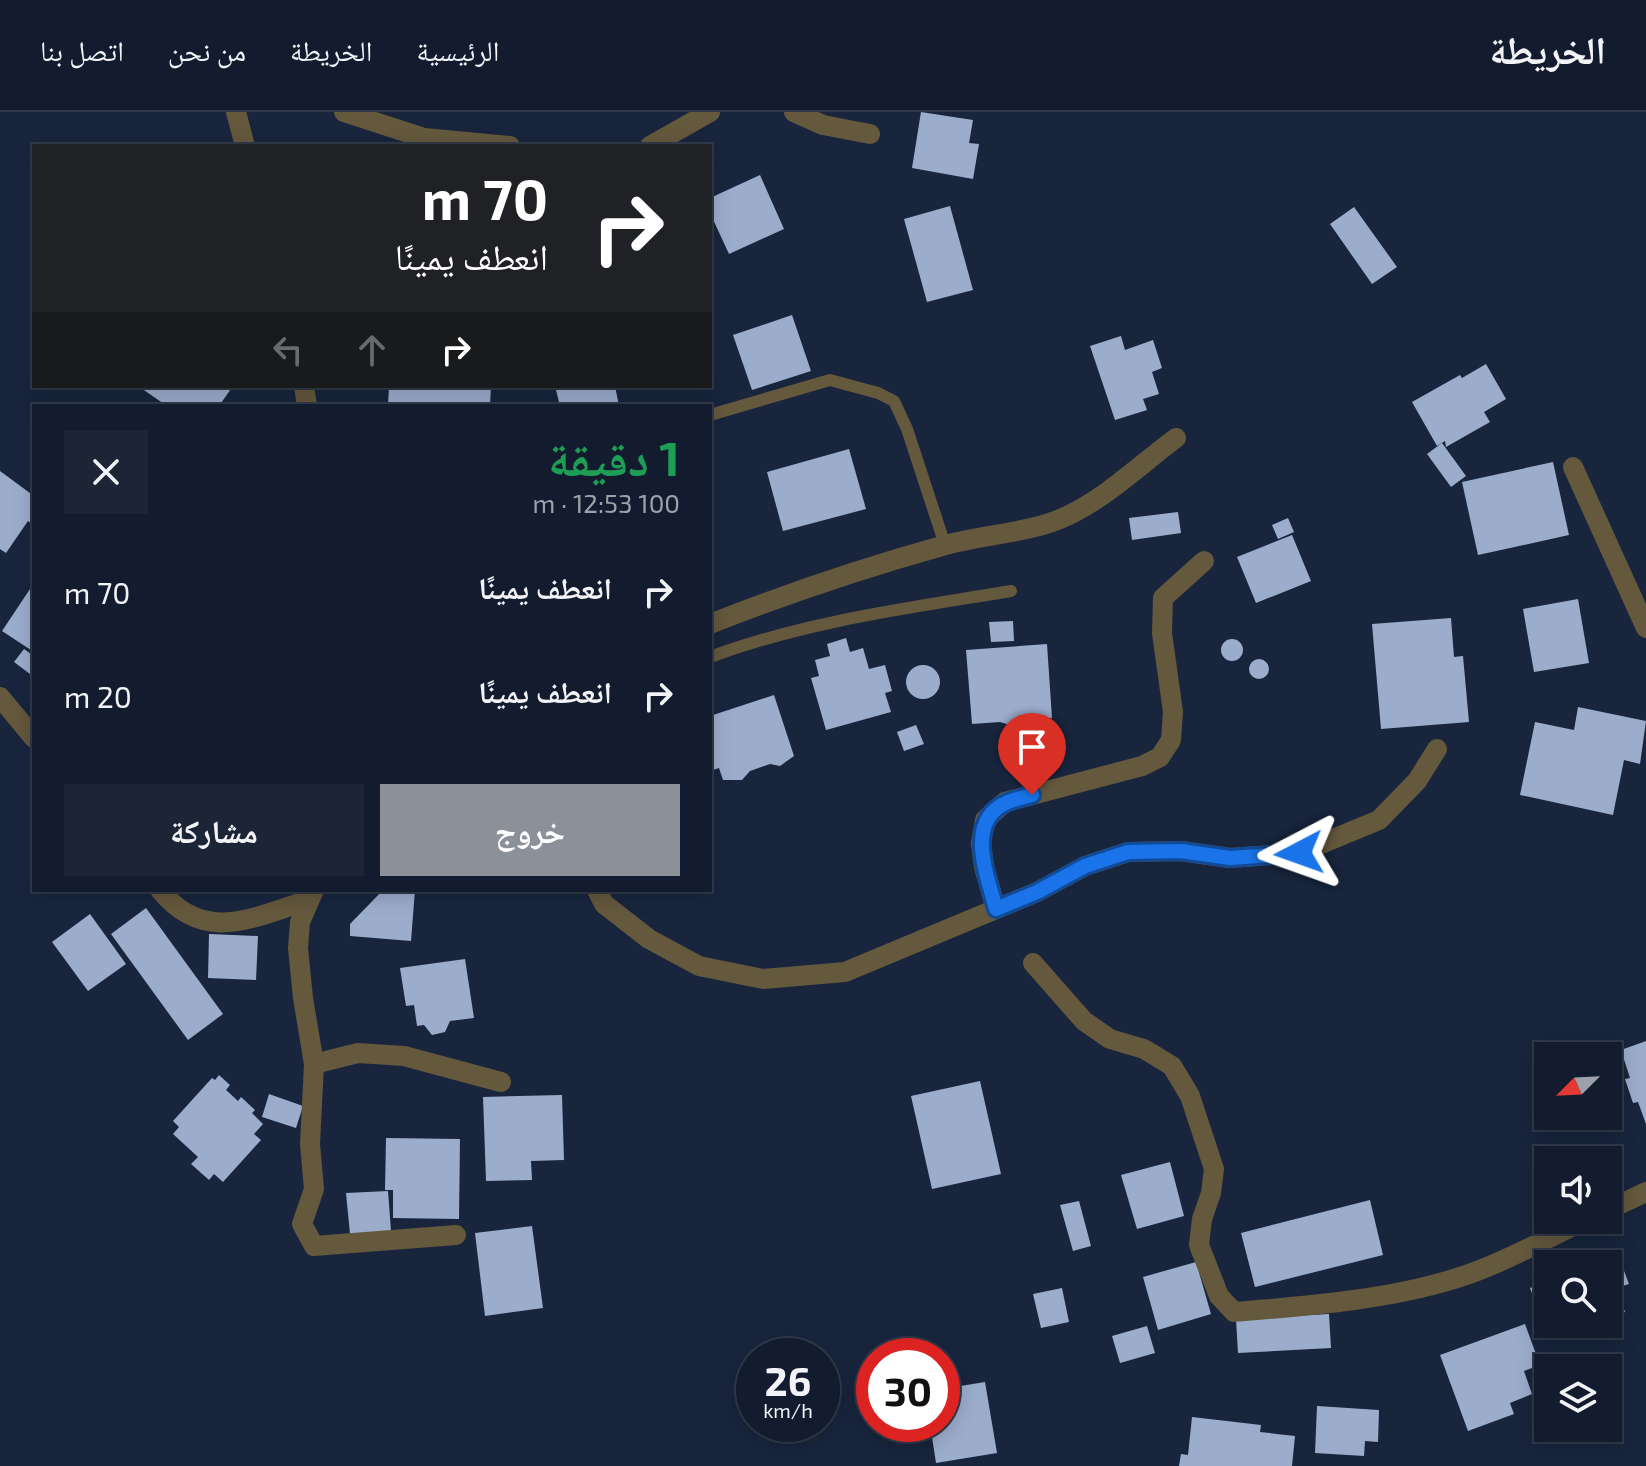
<!DOCTYPE html>
<html lang="ar">
<meta charset="utf-8">
<style>
body{margin:0;font-family:"Exo 2","Noto Naskh Arabic",sans-serif;background:#1b2536;color:#f1f3f6;direction:rtl;height:100vh;display:flex;flex-direction:column;font-size:30px;white-space:nowrap}
*{box-sizing:border-box;margin:0}
p{font-size:26px;color:#9ca1aa}
.icon{flex:none;width:44px;height:44px;fill:none;stroke:currentColor;stroke-width:2;stroke-linecap:round;stroke-linejoin:round}
.map{position:relative;flex:1;overflow:hidden;direction:ltr}
.details{position:absolute;left:32px;top:292px;width:680px;height:488px;display:flex;flex-direction:column;background:#121c2e;border-radius:0px;box-shadow:0 4px 20px #0003,0 0 0 2px #313a4a;direction:rtl}
.details>*{flex:none}
.banner{position:absolute;left:32px;top:32px;width:680px;height:244px;border-radius:0px;box-shadow:0 4px 20px #0003,0 0 0 2px #313a4a;direction:rtl;background:#202124;color:#fff;overflow:hidden}
.needle{width:52px;rotate:246deg}
.fabs{position:absolute;left:1534px;top:930px;display:grid;gap:16px}
.fabs a{display:grid;place-items:center;width:88px;height:88px;border-radius:0px;background:#121c2e;box-shadow:0 4px 20px #0003,0 0 0 2px #313a4a;font-size:40px}
.speed{position:absolute;left:736px;top:1226px;display:flex;gap:16px;font-size:40px;font-weight:700;text-align:center}
.speed>*{display:grid;place-content:center;width:104px;height:104px;border-radius:50%;background:#121c2e;box-shadow:0 4px 20px #0003,0 0 0 2px #313a4a;line-height:1}
.speed small{font-size:20px;font-weight:400}
.speed .limit{border:12px solid #d22;background:#fff;color:#111}
.pin{position:absolute;display:grid;place-items:center;width:68px;height:68px;color:#fff;margin:-82px -34px;border-radius:50% 50% 50% 0;rotate:-45deg;box-shadow:0 0 8px #0007}
.pin .icon{rotate:45deg}
.me{position:absolute;width:88px;margin:-44px;rotate:266deg;stroke-linejoin:round;filter:drop-shadow(0 0 6px #0008)}
.turn{display:flex;align-items:center;gap:28px;height:168px;padding:0 32px;font-size:36px}
.turn .icon{width:104px;height:104px;stroke-width:2.5}
.turn b{display:block;font-size:56px;line-height:68px}
.lanes{display:flex;align-items:center;height:76px;padding:0 32px;background:#0003;justify-content:center;gap:40px;direction:ltr}
.lanes .off{opacity:.35}
.round{display:grid;place-items:center;flex:none;width:84px;height:84px;border-radius:0px;background:#1b2536}
.headline{display:flex;align-items:center;justify-content:space-between;height:136px;padding:0 32px}
h1{font-size:48px;font-weight:700;line-height:60px;color:#1e9e55}
.action{display:flex;gap:16px;margin-top:auto;padding:16px 32px}
.action a{flex:1;height:92px;border-radius:0px;background:#8c9099;color:#fff;font-size:32px;font-weight:700;line-height:92px;text-align:center}
.action a+a{background:#1b2536;color:#f1f3f6}
ul{padding:0;list-style:none}
li{display:flex;align-items:center;gap:24px;height:104px;padding:0 32px}
li div{flex:1}
li b{display:block;font-size:30px}
li em{font-style:normal}
header{display:flex;align-items:center;gap:48px;box-sizing:border-box;height:112px;padding:0 40px;background:#121c2e;border-bottom:2px solid #313a4a}
header strong{font-size:38px}
nav{display:flex;gap:44px;margin-inline-start:auto;font-size:28px}
.map>svg:first-child{display:block}
.building{fill:#9cadcc}
.lines{fill:none;stroke-linecap:round;stroke-linejoin:round}
.lane{stroke:#64583d;stroke-width:12}
.street{stroke:#64583d;stroke-width:20}
.route-casing{stroke:#114b97;stroke-width:20}
.route{stroke:#1a73e8;stroke-width:14}
</style>
<header>
<strong>الخريطة</strong>
<nav><a>الرئيسية</a><a>الخريطة</a><a>من نحن</a><a>اتصل بنا</a></nav>
</header>
<div class="map">
<svg width="1646" height="1354" viewBox="0 0 1646 1354">
<rect width="100%" height="100%" fill="#18253d"/>
<path class="building" d="M921,0l52,8 -4,23 10,1 -6,35 -61,-11z
M760,63l24,54 -55,25 -19,-41v-15z
M950,94l23,84 -46,12 -23,-83z
M1354,95l43,60 -25,17 -42,-60z
M792,203l19,56 -59,19 -19,-55z
M1121,224l4,14 28,-10 9,28 -10,4 7,22 -16,5 4,11 -32,10 -25,-74z
M1486,252l20,35 -22,13 6,10 -44,25 -1,-6 -8,5 -25,-44 48,-27 2,3z
M138,274h95l-14,20h-52z
M389,274h102l-1,20h-102z
M555,274h60l4,20h-59z
M1442,331l24,33 -15,11 -24,-33z
M849,337l17,60 -83,22 -16,-59z
M1553,350l16,73 -91,20 -16,-73z
M0,359l34,25v25l-2,3 -4,-3 -22,32 -6,-4z
M1178,400l3,21 -49,7 -3,-22z
M1288,406l6,14 -16,7 -6,-14z
M1292,423l19,46 -55,22 -19,-46z
M34,471v69l-32,-21z
M1578,487l11,64 -55,9 -11,-63z
M1451,506l3,39 9,-1 6,66 -88,7 -9,-105z
M1013,509l1,20 -23,1 -2,-20z
M846,526l4,14 13,-4 6,21 16,-4 7,26 -7,2 6,19 -65,18 -15,-52 8,-2 -4,-16 15,-4 -3,-12z
M1221 538a11 11 0 1 1 22 0a11 11 0 1 1-22 0Z
M1047,532l5,74 -21,1 -15,8 -16,-5 -28,2 -6,-74z
M24,537l10,7v21l-20,-15z
M1249 557a10 10 0 1 1 20 0a10 10 0 1 1-20 0Z
M906 570a17 17 0 1 1 34 0a17 17 0 1 1-34 0Z
M774,583l20,61 -14,10 -10,-2 -20,7 -8,9h-19l-4,-12 -9,3v-55z
M1578,595l68,14 -6,43 -16,-4 -11,55 -93,-20 15,-73 39,8z
M916,613l8,19 -20,7 -7,-19z
M383,778h32l-4,51 -61,-5v-12z
M146,796l77,106 -35,26 -77,-106z
M90,802l36,50 -38,27 -36,-49z
M209,822l49,2 -2,44 -48,-2z
M465,847l9,59 -24,3 -5,11 -13,3 -8,-10 -7,1 -3,-21 -8,1 -6,-38z
M1646,929v83l-8,-22 -5,1 -8,-24 5,-1 -9,-28z
M219,963l11,10 -4,5 12,11 3,-4 14,13 -3,3 11,11 -9,10 7,6 -38,42 -9,-8 -5,6 -18,-16 7,-7 -25,-23 6,-7 -6,-6 39,-43 3,2z
M980,969l21,93 -69,15 -21,-93z
M269,982l34,12 -7,22 -34,-11z
M562,983l2,65 -33,1 1,19 -46,1 -3,-84z
M386,1026l74,1 -1,80 -66,-1v-28h-8z
M1170,1050l14,54 -47,13 -16,-54z
M388,1079l3,40 -41,3 -4,-41z
M1370,1088l13,55 -128,32 -14,-54z
M1079,1089l12,45 -18,5 -13,-46z
M532,1114l11,82 -58,8 -10,-83z
M1618,1143l11,29 -13,4 9,24 -17,6v-54h-13z
M1196,1150l15,52 -53,16 -15,-53z
M1548,1169v43h43l-42,15 -19,-51z
M1062,1176l7,34 -28,6 -8,-34z
M1329,1202l2,34 -93,5 -2,-34z
M1525,1212l15,41 -16,6 8,23 -22,9 4,11 -46,17 -28,-76z
M1147,1214l8,27 -35,10 -8,-27z
M985,1270l12,71 -61,10 -6,-39h12v-35z
M1317,1294l62,4 -1,32 -13,-1 -1,15 -49,-3z
M1192,1305l69,8 -1,7 35,4 -3,30h-113l2,-12 7,1z"/>
<g class="lines">
<path class="lane" d="M710,303l120,-35 48,13 16,8 13,28 38,116
M710,545c97,-36 199,-49 301,-66"/>
<path class="street" d="M236,0l9,34
M344,0l80,26 86,8
M794,0l29,13 47,9
M650,34l60,-34
M304,274l3,20
M1573,355l73,161
M710,512c76,-30 153,-56 232,-78 40,-12 87,-12 125,-30 40,-19 74,-52 109,-78
M0,585l34,41
M160,778c45,55 93,27 149,10
M314,778l-14,32 -2,26 5,50 11,66 -4,80 4,45 -12,35 12,22 142,-11
M597,778l7,14 45,35 50,27 64,13 82,-7 192,-80 48,-26 43,-14 53,-1 49,7 69,-5 80,-33 38,-39 20,-32
M996,797l-12,-42 -3,-24 4,-23 20,-18 137,-36 18,-9 11,-17 2,-28 -11,-79 1,-35 41,-37
M1033,851l51,58 26,18 34,10 28,17 18,30 24,73 -3,24 -9,26 -3,26 20,51 15,16c75,-6 164,-13 235,-38 41,-14 78,-36 117,-54
M314,952l44,-11 46,3 97,26
M1608,1098l38,-18"/>
</g>
<g class="lines">
<g class="route-casing">
<path id="route" d="M1032,683c-8,2 -16,4 -24,7 -44,18 -21,73 -12,107l41,-17 48,-26 43,-14 53,-1 49,7 69,-5"/>
</g>
<use href="#route" class="route"/>
</g>
</svg>
<div class="fabs">
<a><svg class="needle" viewBox="-14 -14 28 28"><path d="M0-13l5 13h-10z" fill="#e53935"/><path d="M0 13l5-13h-10z" fill="#9ca1aa"/></svg></a>
<a><svg class="icon" aria-label="sound" viewBox="0 0 24 24"><path d="M4 9h4l5-4v14l-5-4H4zM17 9q2 3 0 6"/></svg></a>
<a><svg class="icon" aria-label="search" viewBox="0 0 24 24"><circle cx="10" cy="10" r="6"/><path d="M15 15l6 6"/></svg></a>
<a><svg class="icon" aria-label="layers" viewBox="0 0 24 24"><path d="M12 4l9 5-9 5-9-5zM3 14l9 5 9-5"/></svg></a>
</div>
<div class="speed"><div>26<small>km/h</small></div><div class="limit">30</div></div>
<div class="pin" style="left:1032px;top:683px;background:#d93025"><svg class="icon" aria-label="arrive" viewBox="0 0 24 24"><path d="M6 21V4h12l-3 4 3 4H6"/></svg></div>
<svg class="me" style="left:1299px;top:741px" viewBox="-20 -20 40 40"><path d="M0-17L14 15 0 8-14 15z" fill="#1a73e8" stroke="#fff" stroke-width="4"/></svg>
<div class="banner">
<div class="turn"><svg class="icon" aria-label="right" viewBox="0 0 24 24"><path d="M7 20v-9h11M14 6l5 5-5 5"/></svg><div><b>70 m</b>انعطف يمينًا</div></div>
<div class="lanes"><svg class="icon off" aria-label="left" viewBox="0 0 24 24"><path d="M17 20v-9H6M10 6l-5 5 5 5"/></svg><svg class="icon off" aria-label="ahead" viewBox="0 0 24 24"><path d="M12 20V5M6 11l6-6 6 6"/></svg><svg class="icon" aria-label="right" viewBox="0 0 24 24"><path d="M7 20v-9h11M14 6l5 5-5 5"/></svg></div>
</div>
<section class="details">
<div class="headline"><div><h1>1 دقيقة</h1><p>100 m · 12:53</p></div><a class="round"><svg class="icon" aria-label="close" viewBox="0 0 24 24"><path d="M6 6l12 12M18 6L6 18"/></svg></a></div>
<ul>
<li><svg class="icon" aria-label="right" viewBox="0 0 24 24"><path d="M7 20v-9h11M14 6l5 5-5 5"/></svg><div><b>انعطف يمينًا</b></div><em>70 m</em></li>
<li><svg class="icon" aria-label="right" viewBox="0 0 24 24"><path d="M7 20v-9h11M14 6l5 5-5 5"/></svg><div><b>انعطف يمينًا</b></div><em>20 m</em></li>
</ul>
<div class="action"><a>خروج</a><a>مشاركة</a></div>
</section>
</div>
